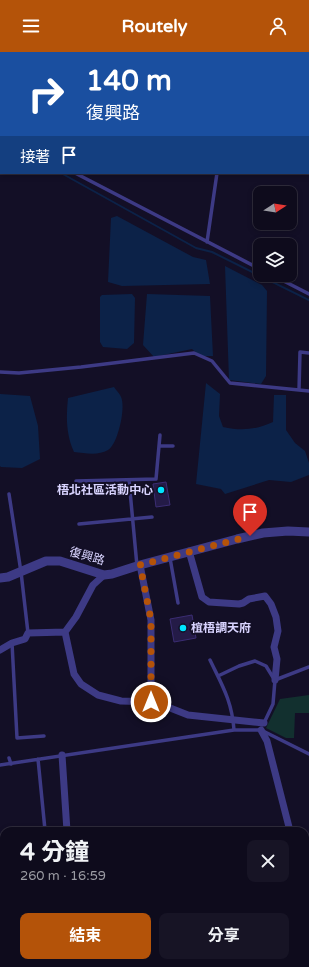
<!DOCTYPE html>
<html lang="zh-TW">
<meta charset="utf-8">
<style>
body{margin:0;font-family:"Varela Round","Noto Sans TC",sans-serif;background:#171425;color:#f1f3f6;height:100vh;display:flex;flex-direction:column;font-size:15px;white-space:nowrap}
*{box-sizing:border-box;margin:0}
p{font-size:13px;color:#9b9ba3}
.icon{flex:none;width:22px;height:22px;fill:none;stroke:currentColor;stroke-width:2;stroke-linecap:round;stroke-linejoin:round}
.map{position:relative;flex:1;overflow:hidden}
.drawer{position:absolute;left:0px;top:775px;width:309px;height:140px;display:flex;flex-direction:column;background:#0e0b1c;border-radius:12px 12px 0 0;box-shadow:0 2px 6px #0003,0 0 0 1px #2e2b3b}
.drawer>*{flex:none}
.guide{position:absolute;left:0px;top:0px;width:309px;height:122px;box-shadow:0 2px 6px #0003,0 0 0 1px #2e2b3b;background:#1a4fa0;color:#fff;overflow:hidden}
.needle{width:26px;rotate:78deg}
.fabs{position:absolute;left:253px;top:134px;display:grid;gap:8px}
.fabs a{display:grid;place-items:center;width:44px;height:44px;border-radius:8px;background:#0e0b1c;box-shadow:0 2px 6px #0003,0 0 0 1px #2e2b3b;font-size:20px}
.pin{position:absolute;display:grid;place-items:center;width:34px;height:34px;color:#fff;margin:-41px -17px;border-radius:50% 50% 50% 0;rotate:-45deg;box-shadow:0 0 4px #0007}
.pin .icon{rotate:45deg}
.me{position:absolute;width:44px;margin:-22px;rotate:0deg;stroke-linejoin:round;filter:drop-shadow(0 0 3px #0008)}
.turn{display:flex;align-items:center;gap:14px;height:84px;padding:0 20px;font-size:18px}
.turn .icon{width:52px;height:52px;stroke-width:2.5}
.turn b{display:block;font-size:28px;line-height:34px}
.then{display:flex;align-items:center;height:38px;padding:0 20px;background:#0003;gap:8px;font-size:15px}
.round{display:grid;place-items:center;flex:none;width:42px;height:42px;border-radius:8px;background:#171425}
.headline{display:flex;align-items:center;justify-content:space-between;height:68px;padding:0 20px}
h1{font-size:24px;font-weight:700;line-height:30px}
.button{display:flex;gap:8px;margin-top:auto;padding:8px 20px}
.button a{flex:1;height:46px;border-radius:8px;background:#b45309;color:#fff;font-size:16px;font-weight:700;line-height:46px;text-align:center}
.button a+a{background:#171425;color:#f1f3f6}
header{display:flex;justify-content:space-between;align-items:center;height:52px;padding:0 20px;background:#b45309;color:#fff;font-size:18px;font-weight:700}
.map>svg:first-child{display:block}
.green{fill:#12302f}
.water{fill:#0c2248}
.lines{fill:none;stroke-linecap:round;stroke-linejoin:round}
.stream{stroke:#0c2248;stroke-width:2}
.building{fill:#241b47;stroke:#3b2d73}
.service{stroke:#3d3a85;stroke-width:3.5}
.minor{stroke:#3d3a85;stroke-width:7}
.tertiary{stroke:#3d3a85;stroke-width:9}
.route{stroke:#b45309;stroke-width:7;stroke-dasharray:0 12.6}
.poi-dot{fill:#00e5ff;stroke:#130f26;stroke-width:1.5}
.labels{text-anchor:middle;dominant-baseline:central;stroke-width:4;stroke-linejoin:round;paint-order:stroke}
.poi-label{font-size:12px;font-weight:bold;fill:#d9d4ff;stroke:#130f26;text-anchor:end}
.street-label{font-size:12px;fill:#d9d4ff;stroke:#130f26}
</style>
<header><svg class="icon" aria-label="menu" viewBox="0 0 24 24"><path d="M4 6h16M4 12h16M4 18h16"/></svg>Routely<svg class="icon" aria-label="person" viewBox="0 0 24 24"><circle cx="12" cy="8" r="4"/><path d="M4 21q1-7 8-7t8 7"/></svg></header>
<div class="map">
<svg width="309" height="915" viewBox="0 0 309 915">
<rect width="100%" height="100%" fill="#130f26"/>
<path class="green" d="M309,643v18h-14l-1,25h-8l-20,-10 14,-29z"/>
<path class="water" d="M117,164l76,41 13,3 4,24 -88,2 -14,-4 3,-64z
M225,214l37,19 5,6 -1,85 -5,8 -32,-4z
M132,242l3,4 -1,45 -7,6 -24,-2 -3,-5v-45l2,-2z
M147,242l63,2 3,60h-13l-8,-7 -38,8 -11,-12z
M206,331l14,11 -1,22 4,11c18,4 33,3 50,-5l1,-27h12v35l9,13 10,8 4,12v12l-18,7 -22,-2 -44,14 -4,-5 -25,-5z
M114,335c2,3 6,7 7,10 5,10 -3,47 -13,53 -10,6 -23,3 -34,2 -8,-18 -8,-35 -6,-54z
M0,342l30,2 8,30 2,33 -18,9 -21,-1 -1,-1z"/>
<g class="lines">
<path class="stream" d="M308,36l1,-1
M0,92h1
M61,121l135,75 16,4 97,48
M0,910l7,5"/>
</g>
<path class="building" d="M166,430l4,23 -14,2 -3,-23z
M192,563l4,23 -22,4 -4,-23z"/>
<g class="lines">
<path class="service" d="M210,0v1
M75,121l185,96
M207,190l10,-69
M272,223l37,19
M0,320l19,1 62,-6 113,-14 18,8 18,22 79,8
M299,338l1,-38 9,1
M159,394h14
M129,428l8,86
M76,429l80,-2 4,-44
M9,442l12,78 7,61
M79,472l73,-7
M170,506l8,45
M12,591l5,95 27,-2
M210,608c12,25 22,41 24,70
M218,624l21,-10 16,-5 11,5 8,13
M264,671l9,-19 2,-24 34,-13
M9,706l2,6
M38,707l7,71 2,1
M0,713l234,-35h27l48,24
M52,915v-4"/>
<path class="minor" d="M189,499l13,46 7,5 30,2 4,-1 6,-4 16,-3 6,8 5,13 2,14 -4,16 3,12 -2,21
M140,513l11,55v82
M104,523l-11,10 -17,32 -11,15 9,42 7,10 17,11 23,6 34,1 33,13 76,8
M0,598l12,-7 13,-4 3,-6 37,-1
M261,678l6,11 23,90
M62,703l5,76
M305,838l4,16
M236,911l6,4
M180,915l4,-4"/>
<path class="tertiary" d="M0,526l8,-1 38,-16h14l44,14 8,-1 28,-9 97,-26 26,-6 25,-2 21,1
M0,789l4,3
M164,911l6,4"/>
</g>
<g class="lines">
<path class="route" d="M151,650v-82l-11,-55 110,-29"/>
</g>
<g class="poi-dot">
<circle cx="161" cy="438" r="4"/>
<circle cx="183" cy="576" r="4"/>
</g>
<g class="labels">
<g class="poi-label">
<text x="153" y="438">梧北社區活動中心</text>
<text x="191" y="576" text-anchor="start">椬梧調天府</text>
</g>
<g class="street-label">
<text transform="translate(87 504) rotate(16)">復興路</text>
</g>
</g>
</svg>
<div class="fabs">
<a><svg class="needle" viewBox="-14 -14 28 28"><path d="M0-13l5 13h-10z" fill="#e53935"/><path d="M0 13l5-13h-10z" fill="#9b9ba3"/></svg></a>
<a><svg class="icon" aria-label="layers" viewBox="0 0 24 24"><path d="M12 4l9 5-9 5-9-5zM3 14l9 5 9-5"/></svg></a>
</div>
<div class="pin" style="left:250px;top:484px;background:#d93025"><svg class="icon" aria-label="arrive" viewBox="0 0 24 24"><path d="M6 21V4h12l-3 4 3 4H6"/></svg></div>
<svg class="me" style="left:151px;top:650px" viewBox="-20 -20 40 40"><circle r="17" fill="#b45309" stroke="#fff" stroke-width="3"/><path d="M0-11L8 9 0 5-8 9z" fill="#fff"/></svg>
<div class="guide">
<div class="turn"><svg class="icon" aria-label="right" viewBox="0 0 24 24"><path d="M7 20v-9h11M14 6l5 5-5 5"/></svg><div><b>140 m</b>復興路</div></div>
<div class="then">接著<svg class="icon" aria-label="arrive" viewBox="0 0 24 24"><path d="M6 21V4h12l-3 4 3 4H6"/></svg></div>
</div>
<section class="drawer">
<div class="headline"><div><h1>4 分鐘</h1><p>260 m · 16:59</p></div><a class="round"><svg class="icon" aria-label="close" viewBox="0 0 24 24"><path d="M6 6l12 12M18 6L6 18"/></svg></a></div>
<div class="button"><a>結束</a><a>分享</a></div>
</section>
</div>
